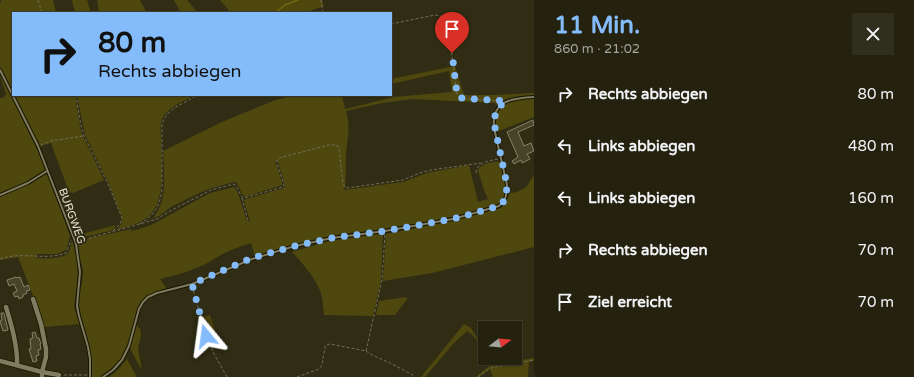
<!DOCTYPE html>
<html lang="de">
<meta charset="utf-8">
<style>
body{margin:0;font-family:"Varela Round",sans-serif;background:#302f1d;color:#f1f3f6;height:100vh;display:flex;flex-direction:column;font-size:15px;white-space:nowrap}
*{box-sizing:border-box;margin:0}
p{font-size:13px;color:#a3a49e}
.icon{flex:none;width:22px;height:22px;fill:none;stroke:currentColor;stroke-width:2;stroke-linecap:round;stroke-linejoin:round}
.map{position:relative;flex:1;overflow:hidden}
.details{display:flex;flex-direction:column;background:#24220f;width:380px}
.details>*{flex:none}
.banner{position:absolute;left:12px;top:12px;width:380px;height:84px;border-radius:0px;box-shadow:0 1px 3px #0004,0 0 0 1px #413f2f;background:#84bcfb;color:#111;overflow:hidden}
.needle{width:26px;rotate:74deg}
.controls{position:absolute;left:478px;top:321px;display:grid;gap:8px}
.controls a{display:grid;place-items:center;width:44px;height:44px;border-radius:0px;background:#24220f;box-shadow:0 1px 3px #0004,0 0 0 1px #413f2f;font-size:20px}
.pin{position:absolute;display:grid;place-items:center;width:34px;height:34px;color:#fff;margin:-41px -17px;border-radius:50% 50% 50% 0;rotate:-45deg;box-shadow:0 0 4px #0007}
.pin .icon{rotate:45deg}
.me{position:absolute;width:44px;margin:-22px;rotate:344deg;stroke-linejoin:round;filter:drop-shadow(0 0 3px #0008)}
.turn{display:flex;align-items:center;gap:14px;height:84px;padding:0 20px;font-size:18px}
.turn .icon{width:52px;height:52px;stroke-width:2.5}
.turn b{display:block;font-size:28px;line-height:34px}
.round{display:grid;place-items:center;flex:none;width:42px;height:42px;border-radius:0px;background:#302f1d}
.summary{display:flex;align-items:center;justify-content:space-between;height:68px;padding:0 20px}
h1{font-size:24px;font-weight:800;line-height:30px;color:#84bcfb}
ul{padding:0;list-style:none}
li{display:flex;align-items:center;gap:12px;height:52px;padding:0 20px}
li div{flex:1}
li b{display:block;font-size:15px}
li em{font-style:normal}
main{display:flex;flex:1;min-height:0}
.map>svg:first-child{display:block}
.green{fill:#4f480e}
.lines{fill:none;stroke-linecap:round;stroke-linejoin:round}
.stream{stroke:#726812;stroke-width:1.5}
.building{fill:#47442a;stroke:#858266}
.lane-casing{stroke:#181500;stroke-width:4}
.street-casing{stroke:#181500;stroke-width:6}
.path{stroke:#716e59;stroke-width:1;stroke-dasharray:3 2;stroke-linecap:butt}
.lane{stroke:#7f7c60;stroke-width:2}
.street{stroke:#7f7c60;stroke-width:4.5}
.route{stroke:#84bcfb;stroke-width:7;stroke-dasharray:0 12.6}
.labels{text-anchor:middle;dominant-baseline:central;stroke-width:4;stroke-linejoin:round;paint-order:stroke}
.street-label{font-size:11px;fill:#e4e3d4;stroke:#302d14}
</style>
<main>
<div class="map">
<svg width="534" height="377" viewBox="0 0 534 377">
<rect width="100%" height="100%" fill="#302d14"/>
<path class="green" d="M1,0h52l3,13h-43v81l-13,-26v-65h1z
M72,0h15l4,13h-16z
M97,0h43l7,13h-48z
M174,0h13l11,13h-17z
M220,0h102l2,6 -20,7h-73z
M455,66l9,29h30l40,-2v3c-13,0 -27,0 -38,9l-1,-2 -83,-4 -30,4 -36,8c5,18 1,27 0,44 -1,12 1,24 -2,35l59,-8 24,-9 42,-8 9,37 10,-3 -4,-9 -6,-20c5,-8 13,-7 22,-9 3,9 9,31 3,39 -4,5 -18,8 -25,10 -29,8 -59,14 -89,18 -17,3 -35,4 -52,7 -28,5 -55,14 -82,21l-4,-13c-12,4 -25,8 -35,15 -2,1 -4,2 -5,3 -15,9 -35,14 -51,18l7,10 -19,7 -4,3 -4,4 -3,7 -10,37 -5,10 -12,13 -9,7h-10c2,-17 -2,-32 -6,-48 -2,-7 -5,-14 -6,-21 -2,-12 4,-24 4,-36 0,-10 -11,-24 -1,-32l49,-11 1,2 17,-5 6,-3 55,-30 24,-6 4,6 9,28h3l-6,-20 2,-2 38,-11 1,-3 -7,-23 -3,-1 7,21v3l-3,1 -34,11 -3,-3 -5,-11 -3,-1 -22,6 -13,5 -28,14 -12,9 -6,2c3,-4 6,-9 8,-14 5,-14 3,-38 2,-53l59,-29 51,-21 20,-6h49l3,14 49,-12 58,-5 -3,-21 -58,13v-5z
M0,73l47,97 -3,2 5,5 21,59 -4,14 -9,4h-20l-1,4c8,1 27,1 32,-5 3,-4 3,-9 4,-13l5,16 1,19 -4,32 6,17 -36,3 -13,-37 -13,-33 -18,3v-162h3l3,-3c-1,-8 -6,-14 -6,-22z
M14,95h61l6,37 23,48 -31,13 -4,-1 -18,-49 -9,2 -2,3z
M77,95h119c-11,5 -27,12 -33,22 -4,7 -2,17 -2,24 0,21 5,59 -11,74 -9,9 -22,11 -33,15 3,-4 6,-8 5,-13l-14,-35 -23,-47z
M534,98v19l-38,15c0,-4 -1,-9 -1,-13 3,-19 24,-20 39,-21z
M534,176v71l-102,26 -49,8 3,-47 64,-13 51,-13 4,-4 5,-11c5,0 12,-3 16,-6 3,-3 4,-8 8,-11z
M116,225l-2,4 -4,2 -35,8 -1,-3z
M383,233l-2,47 -8,36 -49,-1c-1,-7 -1,-15 -3,-22 -6,-16 -18,-29 -29,-41l37,-11z
M406,297v1h2l-13,17h-19l3,-14z
M210,315l8,24 -7,4 -4,-11 -4,-15z
M464,324l7,4 14,23v5c-4,-9 -9,-20 -18,-25l-13,12 -29,34h-4z
M136,325l4,4 1,6 -3,14 4,21 -5,-8 -7,-14z
M486,358h4l5,6 39,-6v3l-5,1 -1,15h-35l-3,-8c-5,2 -8,8 -14,8l13,-11z
M127,359l10,18h-28l9,-7z"/>
<g class="lines">
<path class="stream" d="M275,13l10,-8 13,-5"/>
</g>
<path class="building" d="M533,120l1,5 -16,7 6,14 7,-3 3,8 -7,3 3,5 -8,4 -1,-3 -7,4 -2,-3 6,-4 -11,-25z
M16,277l1,1 3,-1 4,10 4,-2 2,5 -4,1 1,2 -4,2v2l-4,2 -1,-3 -3,1 -2,-4 4,-2 -3,-7 -5,2 -2,-6z
M1,313h3l4,17 -5,1 -3,-10 2,-1z
M35,332l2,6h2l2,6h-1l1,5 -3,1 1,5 -3,1 1,5 -4,1 -4,-13h2l-1,-10 3,-1 -1,-5z"/>
<g class="lines">
<g class="lane-casing">
<path id="lane" d="M0,70l38,76 38,98 4,28 -3,34 2,10 9,31 2,12v18
M0,195l28,-12 19,-12
M103,377l10,-7 9,-10 7,-14 10,-37 4,-7 5,-5 9,-4 35,-9 60,-25 43,-13 37,-8 53,-7 68,-12 46,-13c8,-7 7,-10 8,-21l-13,-57c-3,-28 19,-30 40,-31"/>
</g>
<g class="street-casing">
<path id="street" d="M33,299l8,25 5,25v8l-4,15 17,3
M6,307c5,16 12,41 11,58
M0,361l42,11v5"/>
</g>
<path class="path" d="M38,0l4,13
M321,0l2,13
M391,24l44,-9c9,1 10,3 13,11l9,68 4,4 5,1 35,2
M76,95l5,31 3,10 25,50 13,32 -2,6 -7,7
M41,145l10,-4 32,-5
M476,173c1,-11 13,-12 22,-14
M242,198l6,23
M140,224c16,-11 19,-16 22,-35v-66l5,-9 9,-7 22,-12
M79,241l78,-22 13,-8 41,-21 19,-5 4,-1 2,2 6,11 2,1 39,-11 1,-3 -7,-20v-4l2,-2 50,-13h8l2,4 4,34 2,4 2,1 56,-8 17,-7 11,-3 50,-7
M0,259c22,-8 44,2 66,-6l5,-13
M192,286l14,50 8,18 13,23
M366,351l16,-71 3,-46
M64,375h23
M297,377l22,-8 3,-4 3,-18 1,-2 4,-1 36,7 6,4 18,8 21,11 4,3
M478,377l13,-9 43,-8"/>
<use href="#lane" class="lane"/>
<use href="#street" class="street"/>
</g>
<g class="lines">
<path class="route" d="M206,336l-14,-52 60,-26 43,-12 37,-8 53,-7 68,-12 46,-13c8,-7 7,-10 8,-21l-13,-62c1,-11 3,-15 12,-22l-45,-3 -4,-4 -5,-41"/>
</g>
<g class="labels">
<g class="street-label">
<text transform="translate(72 216) rotate(70)">BURGWEG</text>
</g>
</g>
</svg>
<div class="controls">
<a><svg class="needle" viewBox="-14 -14 28 28"><path d="M0-13l5 13h-10z" fill="#e53935"/><path d="M0 13l5-13h-10z" fill="#a3a49e"/></svg></a>
</div>
<div class="pin" style="left:452px;top:53px;background:#d93025"><svg class="icon" aria-label="arrive" viewBox="0 0 24 24"><path d="M6 21V4h12l-3 4 3 4H6"/></svg></div>
<svg class="me" style="left:206px;top:336px" viewBox="-20 -20 40 40"><path d="M0-17L14 15 0 8-14 15z" fill="#84bcfb" stroke="#fff" stroke-width="4"/></svg>
<div class="banner">
<div class="turn"><svg class="icon" aria-label="right" viewBox="0 0 24 24"><path d="M7 20v-9h11M14 6l5 5-5 5"/></svg><div><b>80 m</b>Rechts abbiegen</div></div>
</div>
</div>
<section class="details">
<div class="summary"><div><h1>11 Min.</h1><p>860 m · 21:02</p></div><a class="round"><svg class="icon" aria-label="close" viewBox="0 0 24 24"><path d="M6 6l12 12M18 6L6 18"/></svg></a></div>
<ul>
<li><svg class="icon" aria-label="right" viewBox="0 0 24 24"><path d="M7 20v-9h11M14 6l5 5-5 5"/></svg><div><b>Rechts abbiegen</b></div><em>80 m</em></li>
<li><svg class="icon" aria-label="left" viewBox="0 0 24 24"><path d="M17 20v-9H6M10 6l-5 5 5 5"/></svg><div><b>Links abbiegen</b></div><em>480 m</em></li>
<li><svg class="icon" aria-label="left" viewBox="0 0 24 24"><path d="M17 20v-9H6M10 6l-5 5 5 5"/></svg><div><b>Links abbiegen</b></div><em>160 m</em></li>
<li><svg class="icon" aria-label="right" viewBox="0 0 24 24"><path d="M7 20v-9h11M14 6l5 5-5 5"/></svg><div><b>Rechts abbiegen</b></div><em>70 m</em></li>
<li><svg class="icon" aria-label="arrive" viewBox="0 0 24 24"><path d="M6 21V4h12l-3 4 3 4H6"/></svg><div><b>Ziel erreicht</b></div><em>70 m</em></li>
</ul>
</section>
</main>
